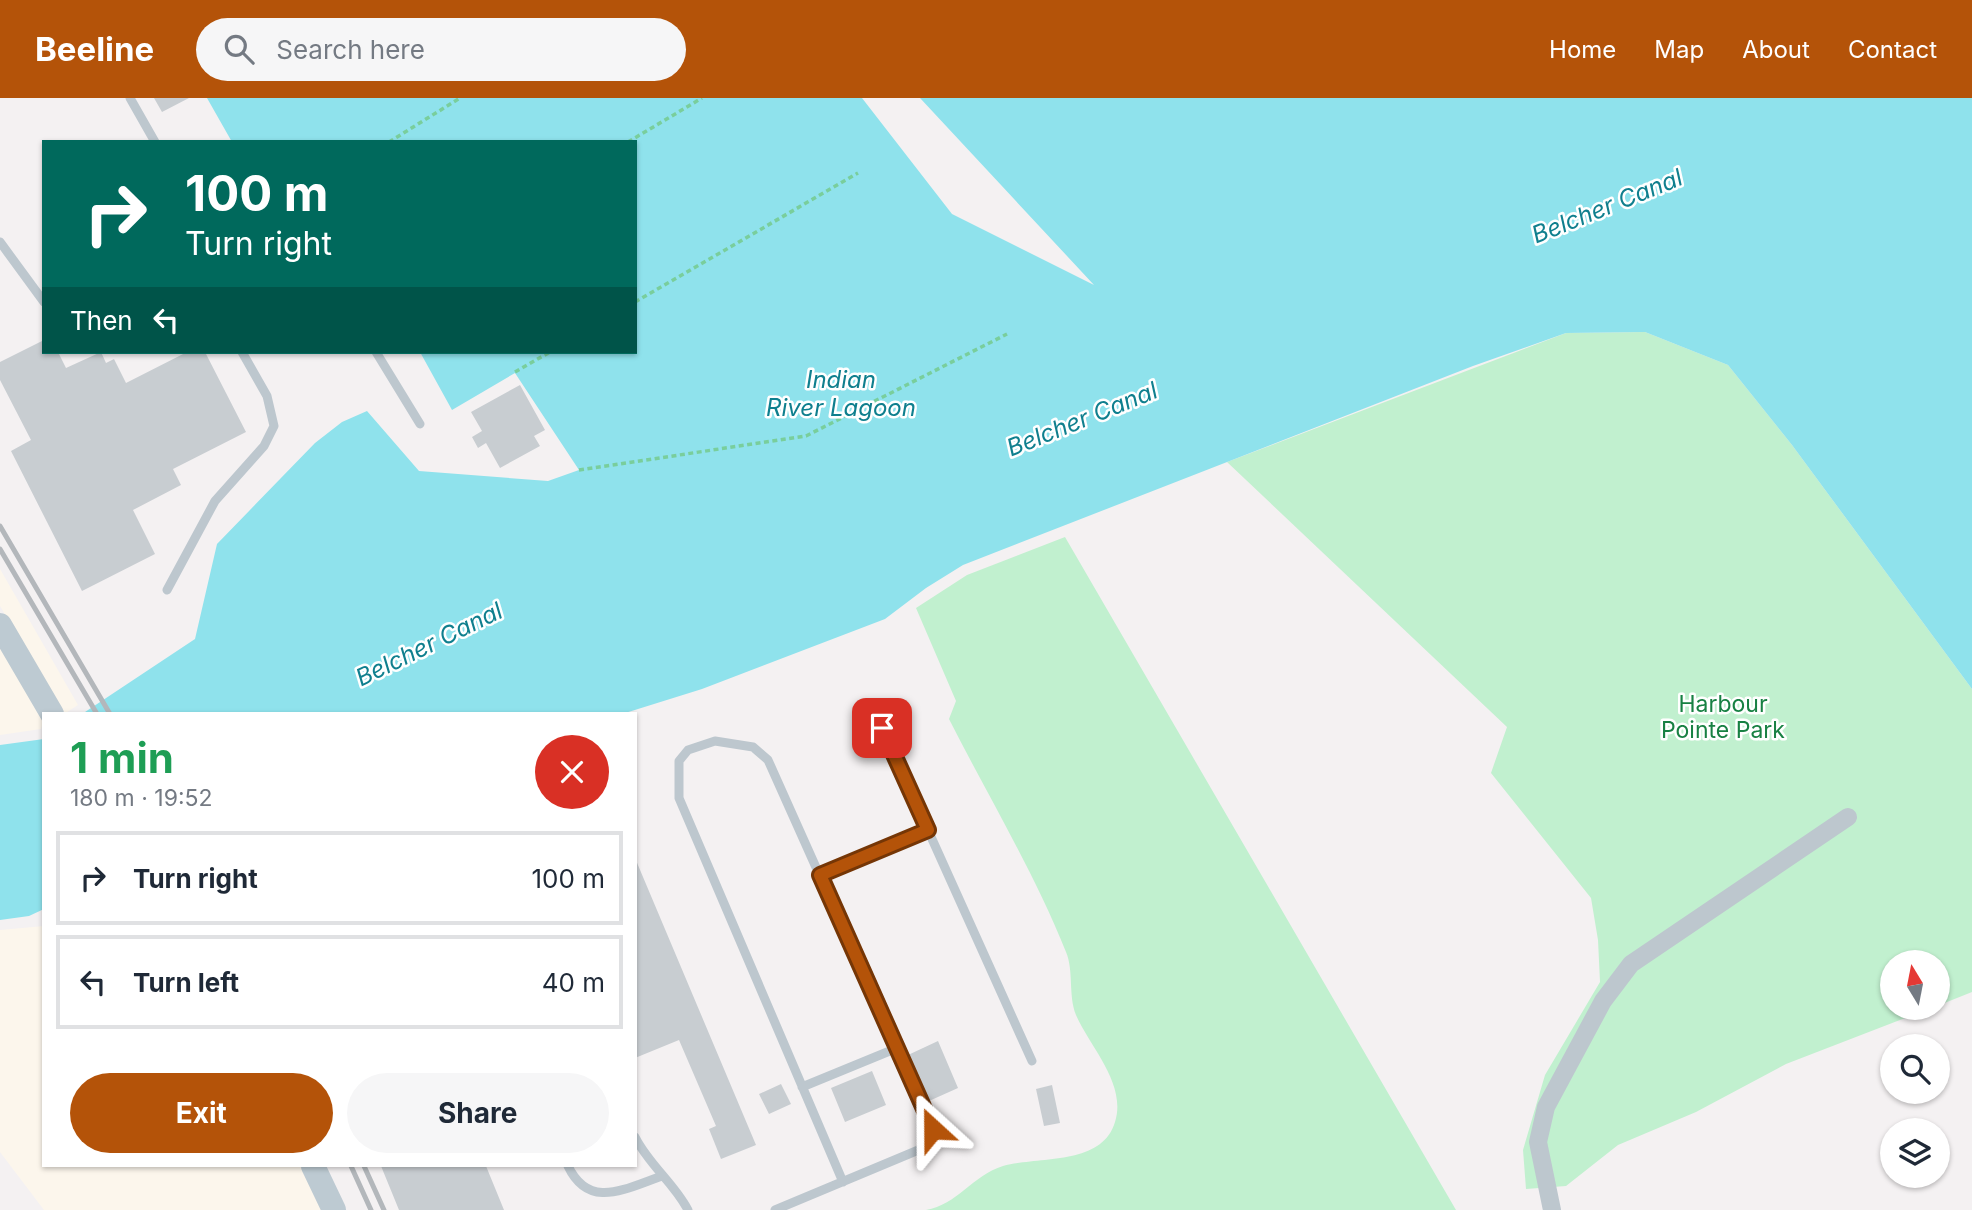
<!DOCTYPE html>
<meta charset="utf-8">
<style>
body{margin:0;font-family:Inter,sans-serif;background:#f6f6f7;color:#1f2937;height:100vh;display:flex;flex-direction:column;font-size:26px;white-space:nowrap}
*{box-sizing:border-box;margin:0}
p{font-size:23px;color:#747a83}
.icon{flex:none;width:38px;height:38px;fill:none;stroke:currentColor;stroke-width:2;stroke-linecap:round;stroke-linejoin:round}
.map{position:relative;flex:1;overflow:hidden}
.sheet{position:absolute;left:42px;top:614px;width:595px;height:455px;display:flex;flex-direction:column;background:#fff;border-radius:0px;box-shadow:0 2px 5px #0004}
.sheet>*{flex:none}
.banner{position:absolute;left:42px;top:42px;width:595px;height:214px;border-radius:0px;box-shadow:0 2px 5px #0004;background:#00695c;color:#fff;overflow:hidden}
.needle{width:46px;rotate:350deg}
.fabs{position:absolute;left:1880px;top:852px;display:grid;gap:14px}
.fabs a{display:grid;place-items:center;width:70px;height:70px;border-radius:50%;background:#fff;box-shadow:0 2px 5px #0004;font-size:35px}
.pin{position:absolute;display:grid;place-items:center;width:60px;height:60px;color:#fff;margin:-30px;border-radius:14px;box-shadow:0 4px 10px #0006}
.me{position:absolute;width:77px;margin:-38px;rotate:336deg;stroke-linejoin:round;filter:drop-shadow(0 0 5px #0008)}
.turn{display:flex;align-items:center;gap:24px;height:147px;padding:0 28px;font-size:32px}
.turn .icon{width:91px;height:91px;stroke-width:2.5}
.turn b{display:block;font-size:49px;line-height:60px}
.then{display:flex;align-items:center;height:66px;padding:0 28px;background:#0003;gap:14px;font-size:26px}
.round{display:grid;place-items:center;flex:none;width:74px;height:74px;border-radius:37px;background:#f6f6f7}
.overview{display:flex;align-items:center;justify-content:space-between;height:119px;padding:0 28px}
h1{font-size:42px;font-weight:700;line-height:52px;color:#1e9e55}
.primary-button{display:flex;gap:14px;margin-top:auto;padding:14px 28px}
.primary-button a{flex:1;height:80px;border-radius:42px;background:#b45309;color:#fff;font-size:28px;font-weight:700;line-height:80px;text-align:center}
.primary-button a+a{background:#f6f6f7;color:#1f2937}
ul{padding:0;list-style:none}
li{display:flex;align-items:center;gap:21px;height:94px;margin:0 14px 10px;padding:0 14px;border:4px solid #e0e1e3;border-radius:0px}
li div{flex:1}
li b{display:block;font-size:26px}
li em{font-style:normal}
header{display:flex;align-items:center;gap:42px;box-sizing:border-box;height:98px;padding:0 35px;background:#b45309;color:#fff}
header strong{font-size:33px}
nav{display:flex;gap:38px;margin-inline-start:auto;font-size:24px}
.search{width:490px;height:63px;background:#f6f6f7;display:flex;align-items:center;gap:18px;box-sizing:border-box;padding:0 24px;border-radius:38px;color:#747a83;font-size:26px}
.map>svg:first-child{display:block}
.commercial{fill:#fcf6ec}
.green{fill:#c1f0cf}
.water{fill:#8fe2ec}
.building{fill:#c8cdd1}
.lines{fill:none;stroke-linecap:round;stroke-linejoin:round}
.path{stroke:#79ce9c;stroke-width:3.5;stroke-dasharray:5 3.5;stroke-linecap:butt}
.lane{stroke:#bdc7ce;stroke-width:9}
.street{stroke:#bdc7ce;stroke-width:18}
.secondary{stroke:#bdcad2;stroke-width:24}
.rail{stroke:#b3b7bb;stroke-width:5}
.route-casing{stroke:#753606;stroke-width:18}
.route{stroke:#b45309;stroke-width:12}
.labels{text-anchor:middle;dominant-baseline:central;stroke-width:5;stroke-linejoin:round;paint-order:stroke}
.park-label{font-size:23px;fill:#188143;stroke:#fff}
.water-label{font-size:24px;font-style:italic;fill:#0f7f8e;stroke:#fff}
</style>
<header>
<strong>Beeline</strong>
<div class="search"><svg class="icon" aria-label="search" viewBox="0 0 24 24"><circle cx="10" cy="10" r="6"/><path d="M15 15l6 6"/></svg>Search here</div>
<nav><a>Home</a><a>Map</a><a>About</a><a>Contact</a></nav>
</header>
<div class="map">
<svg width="1972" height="1112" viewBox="0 0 1972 1112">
<rect width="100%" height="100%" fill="#f4f1f2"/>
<path class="commercial" d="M0,471l78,136 -14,9 -64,-108z
M0,545l44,75 -3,11 -41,6z
M44,828v240h259l21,44h-280l-44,-58v-222z"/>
<path class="green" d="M1645,234l83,33 64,80 180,244v303l-35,14v-44h-45v46h39l-145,56 -90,48 -78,33 -52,41 -40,3 -3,-39 22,-75 55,-93 -2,-42 -7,-42 -100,-125 16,-46 -280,-265 339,-129z
M1065,439l391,673h-530c31,-5 47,-35 77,-44 36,-10 99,0 112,-44 12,-38 -25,-75 -39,-107 -8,-20 -2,-44 -10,-63 -32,-80 -78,-156 -117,-233l7,-18 -40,-93 51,-33z"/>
<path class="water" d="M207,0h655l90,116 142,71 -174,-187h1052v591l-180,-244 -64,-80 -83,-33 -79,1 -93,33 -510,199 -37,23 -41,31 -183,70 -80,25h-540l113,-75 22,-95 98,-101 27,-21 25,-11 52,60 129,10 31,-11 -64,-97 -63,37 -32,-58h215v-210h-403z
M44,641v170l-15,7 -29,4v-175z"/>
<path class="building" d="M154,0h35l-27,14z
M44,242v12h14l8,16 35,-16 5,11 8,-4 12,24 61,-31h18l41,80 -73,37 8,16 -48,25 22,44 -73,37 -71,-140 20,-11 -31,-60v-18z
M520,287l25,45 -11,6 6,10 -40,22 -14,-25 -8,5 -6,-11 10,-6 -11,-19z
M635,760l121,287 -35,14 -12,-30 7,-3 -37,-86 -44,18z
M938,943l20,47 -29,13 -21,-46z
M872,973l14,34 -41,17 -14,-34z
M781,986l10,20 -22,10 -10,-20z
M1052,987l8,38 -16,3 -8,-37z
M381,1068h105l18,44h-105z"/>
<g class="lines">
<path class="path" d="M389,44l71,-44
M628,44l74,-44
M635,204l223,-129
M515,274l35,-20
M579,372l227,-34 201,-102"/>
<path class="lane" d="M130,0l25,44
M0,144l44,60
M376,254l44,72
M167,492l48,-89 49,-55 10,-20 -7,-30 -25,-44
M882,630l150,333
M819,777l109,-45
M802,989l95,-39
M635,1039c14,28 39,46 53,73
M568,1068c21,44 56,23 94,10
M775,1112l153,-64 7,-5 -2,-12 -165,-369 -15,-13 -38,-6 -27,9 -9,11v37l164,384"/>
<path class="street" d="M1552,1112l-14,-68 8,-35 57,-106 28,-37 217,-147"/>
<path class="secondary" d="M0,527l52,89
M313,1068l21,44"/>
<path class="rail" d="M0,428l110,188
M0,451l97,165
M351,1068l20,44
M364,1068l20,44"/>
</g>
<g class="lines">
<g class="route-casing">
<path id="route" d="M882,630l46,102 -108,45 113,254"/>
</g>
<use href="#route" class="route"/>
</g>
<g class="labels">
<g class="park-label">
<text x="1723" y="606">Harbour<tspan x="1723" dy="26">Pointe Park</tspan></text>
</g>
<g class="water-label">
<text transform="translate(1607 108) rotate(-22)">Belcher Canal</text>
<text x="841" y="281">Indian<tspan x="841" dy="28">River Lagoon</tspan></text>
<text transform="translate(1082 321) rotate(-22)">Belcher Canal</text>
<text transform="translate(429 546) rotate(-26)">Belcher Canal</text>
</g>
</g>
</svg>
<div class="fabs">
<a><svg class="needle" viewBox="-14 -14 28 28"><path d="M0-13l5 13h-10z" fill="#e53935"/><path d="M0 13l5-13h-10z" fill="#747a83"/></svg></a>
<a><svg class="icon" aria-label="search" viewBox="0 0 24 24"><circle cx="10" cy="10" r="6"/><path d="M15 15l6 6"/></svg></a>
<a><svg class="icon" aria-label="layers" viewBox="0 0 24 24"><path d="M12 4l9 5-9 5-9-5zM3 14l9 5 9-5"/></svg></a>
</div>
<div class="pin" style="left:882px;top:630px;background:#d93025"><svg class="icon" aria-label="arrive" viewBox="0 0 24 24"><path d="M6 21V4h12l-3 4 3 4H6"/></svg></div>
<svg class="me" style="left:933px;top:1031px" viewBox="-20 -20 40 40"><path d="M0-17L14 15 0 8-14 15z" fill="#b45309" stroke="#fff" stroke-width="4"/></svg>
<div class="banner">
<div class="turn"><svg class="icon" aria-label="right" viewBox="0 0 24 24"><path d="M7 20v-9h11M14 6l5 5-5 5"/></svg><div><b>100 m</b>Turn right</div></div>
<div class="then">Then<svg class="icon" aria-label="left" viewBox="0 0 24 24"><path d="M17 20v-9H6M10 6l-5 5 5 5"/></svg></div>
</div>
<section class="sheet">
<div class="overview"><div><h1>1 min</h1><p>180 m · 19:52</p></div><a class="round" style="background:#d93025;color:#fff"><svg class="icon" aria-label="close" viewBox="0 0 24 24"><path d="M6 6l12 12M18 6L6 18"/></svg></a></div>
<ul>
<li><svg class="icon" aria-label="right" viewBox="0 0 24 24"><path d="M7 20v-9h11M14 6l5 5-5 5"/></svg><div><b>Turn right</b></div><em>100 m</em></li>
<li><svg class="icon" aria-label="left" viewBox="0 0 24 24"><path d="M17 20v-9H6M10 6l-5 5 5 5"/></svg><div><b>Turn left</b></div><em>40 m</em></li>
</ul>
<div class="primary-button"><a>Exit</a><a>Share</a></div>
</section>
</div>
